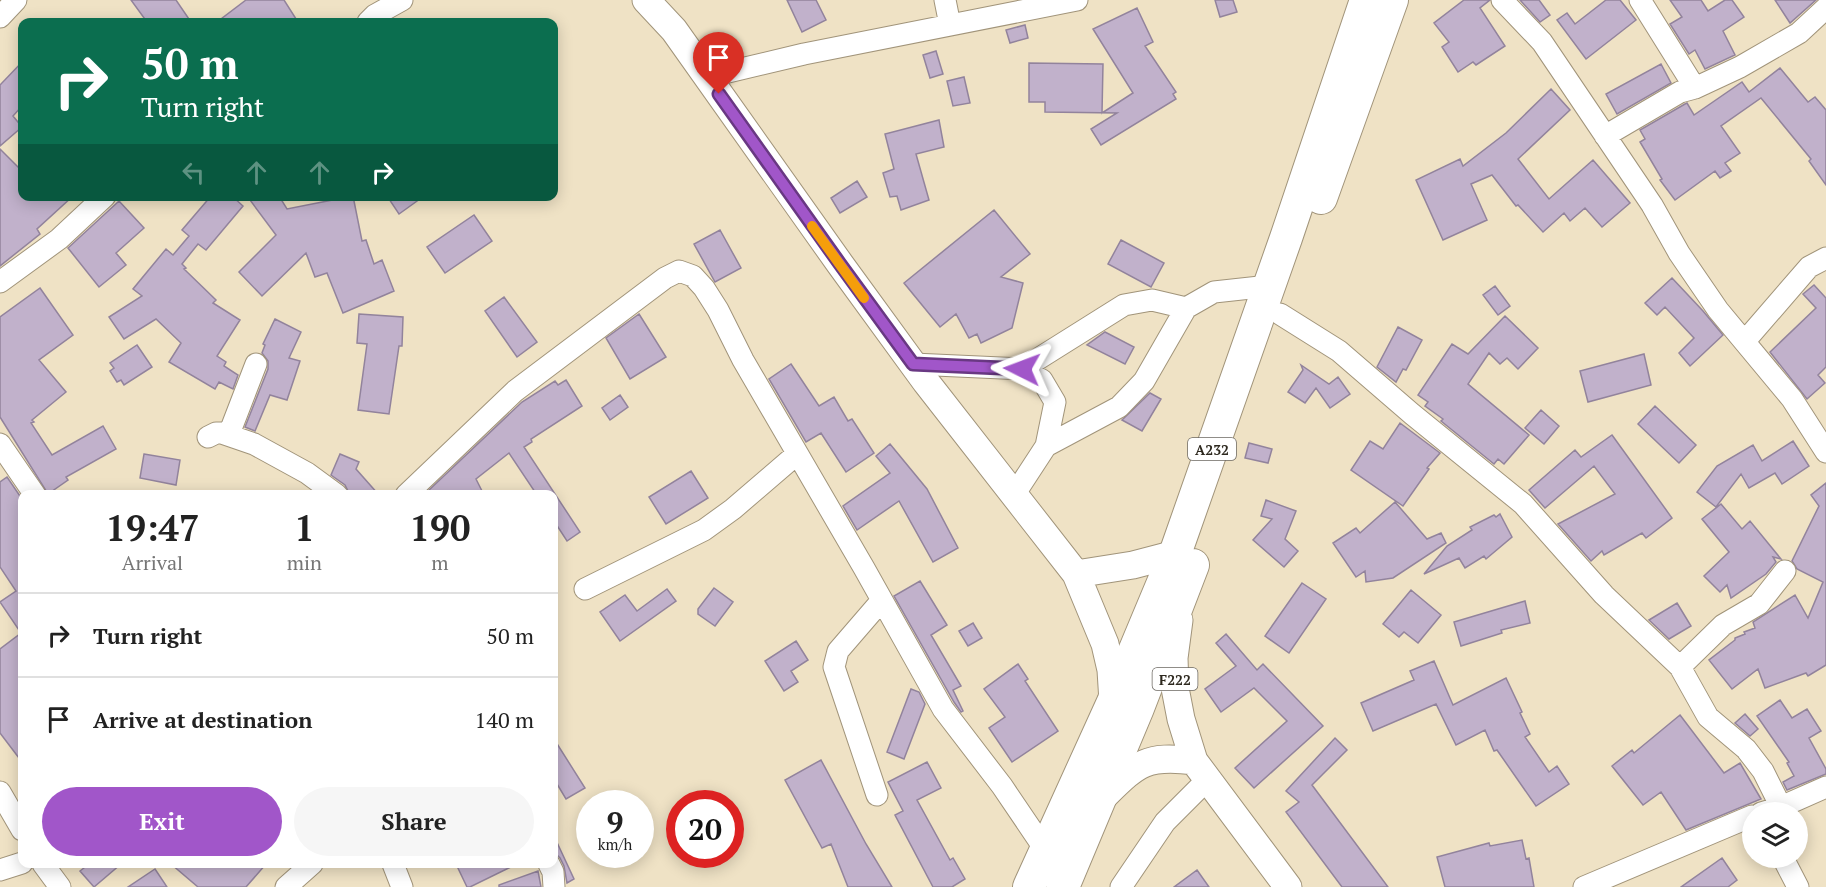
<!DOCTYPE html>
<style>
body{margin:0;font-family:"PT Serif",serif;background:#f6f6f6;color:#222;height:100vh;display:flex;flex-direction:column;font-size:22px;white-space:nowrap}
*{box-sizing:border-box;margin:0}
p{font-size:20px;color:#767676}
.icon{flex:none;width:33px;height:33px;fill:none;stroke:currentColor;stroke-width:2;stroke-linecap:round;stroke-linejoin:round}
.map{position:relative;flex:1;overflow:hidden}
.panel{position:absolute;left:18px;top:490px;width:540px;height:378px;display:flex;flex-direction:column;background:#fff;border-radius:12px;box-shadow:0 3px 15px #0003}
.panel>*{flex:none}
.banner{position:absolute;left:18px;top:18px;width:540px;height:183px;border-radius:12px;box-shadow:0 3px 15px #0003;background:#0b6e4f;color:#fff;overflow:hidden}
.fabs{position:absolute;left:1742px;top:802px;display:grid;gap:12px}
.fabs a{display:grid;place-items:center;width:66px;height:66px;border-radius:50%;background:#fff;box-shadow:0 3px 15px #0003;font-size:30px}
.speed{position:absolute;left:576px;top:790px;display:flex;gap:12px;font-size:30px;font-weight:700;text-align:center}
.speed>*{display:grid;place-content:center;width:78px;height:78px;border-radius:50%;background:#fff;box-shadow:0 3px 15px #0003;line-height:1}
.speed small{font-size:15px;font-weight:400}
.speed .limit{border:9px solid #d22;background:#fff;color:#111}
.pin{position:absolute;display:grid;place-items:center;width:51px;height:51px;color:#fff;margin:-62px -26px;border-radius:50% 50% 50% 0;rotate:-45deg;box-shadow:0 0 6px #0007}
.pin .icon{rotate:45deg}
.me{position:absolute;width:66px;margin:-33px;rotate:273deg;stroke-linejoin:round;filter:drop-shadow(0 0 4px #0008)}
.turn{display:flex;align-items:center;gap:21px;height:126px;padding:0 24px;font-size:27px}
.turn .icon{width:78px;height:78px;stroke-width:2.5}
.turn b{display:block;font-size:42px;line-height:51px}
.lanes{display:flex;align-items:center;height:57px;padding:0 24px;background:#0003;justify-content:center;gap:30px;direction:ltr}
.lanes .off{opacity:.35}
.eta{display:flex;justify-content:space-evenly;align-items:center;height:102px;text-align:center}
.eta b{font-size:36px;font-weight:700;line-height:42px}
.action{display:flex;gap:12px;margin-top:auto;padding:12px 24px}
.action a{flex:1;height:69px;border-radius:36px;background:#a156c9;color:#fff;font-size:24px;font-weight:700;line-height:69px;text-align:center}
.action a+a{background:#f6f6f6;color:#222}
ul{padding:0;list-style:none}
li{display:flex;align-items:center;gap:18px;height:84px;padding:0 24px;border-top:2px solid #e0e0e0}
li div{flex:1}
li b{display:block;font-size:22px}
li em{font-style:normal}
.map>svg:first-child{display:block}
.building{fill:#c1b1cb;stroke:#92839c;stroke-width:1.5}
.lines{fill:none;stroke-linecap:round;stroke-linejoin:round}
.minor-casing{stroke:#a1947a;stroke-width:23}
.major-casing{stroke:#a1947a;stroke-width:29}
.highway-casing{stroke:#a1947a;stroke-width:34}
.minor{stroke:#fff;stroke-width:21}
.major{stroke:#fff;stroke-width:27}
.highway{stroke:#fff;stroke-width:32}
.route-casing{stroke:#693883;stroke-width:15}
.route{stroke:#a156c9;stroke-width:10}
.slow{stroke:#f59e0b;stroke-width:10}
.labels{text-anchor:middle;dominant-baseline:central;stroke-width:4.5;stroke-linejoin:round;paint-order:stroke}
.shield{fill:#fff;stroke:#6c6862;stroke-width:1.5}
.shield-label{font-size:14px;font-weight:bold;fill:#2d281e}
</style>
<div class="map">
<svg width="1826" height="887" viewBox="0 0 1826 887">
<rect width="100%" height="100%" fill="#efe2c5"/>
<path class="building" d="M131,0h45l15,22h-44z
M246,0h38l14,22h-81z
M787,0h29l10,20 -24,12z
M1215,0h18l4,12 -17,5z
M1464,0h26l-10,8 25,38 -29,19 -3,-3 -15,10 -16,-25 7,-5 -15,-19z
M1520,0h19l11,15 -10,7z
M1606,0h14l16,20 -50,39 -29,-39 10,-7 8,11z
M1670,0h31l7,11 17,-11h7l12,17 -21,14 12,24 -30,14 -10,-19 -6,4 -19,-30 12,-7z
M1775,0h41l-26,23z
M1137,8l16,34 -8,4 31,46 -3,2 3,5 -75,46 -10,-16 26,-16 -72,-1v-10h-16v-39l74,1 -1,49 31,-20 -40,-64z
M1025,25l3,13 -18,5 -4,-13z
M936,51l7,23 -13,4 -7,-23z
M22,62v44l-9,10 9,11 -22,19v-61z
M1661,64l10,19 -54,31 -11,-20z
M1780,68l28,34 7,-5 11,13v75l-17,-24 2,-2 -50,-61 -40,28 19,27 -15,10 6,8 -11,7 -5,-7 -40,29 -15,-20 2,-1 -22,-37 5,-3 -5,-9 45,-26 2,-1 7,12 48,-33 7,10z
M964,77l6,26 -17,3 -6,-25z
M1551,89l19,21 -52,49 31,40 44,-39 37,43 -28,24 -17,-19 -15,13 -6,-8 -21,19 -25,-27 -2,1 -24,-31 -21,9 16,36 -44,20 -27,-60 44,-21 3,7 43,-33z
M939,120l5,27 -28,7 13,46 -28,10 -4,-14 -7,1 -7,-24 11,-4 -9,-35z
M0,149l22,22v25h51l-36,33 3,5 -40,32z
M857,181l10,16 -27,16 -9,-15z
M211,196h21l11,10 -37,44 -8,-6 -16,20 4,4 -2,1 32,31 -3,3 27,17 -23,36 9,6 -2,4 14,9 -5,14 -14,-7 -4,7 -46,-27 12,-19 -25,-24 -32,20 -15,-22 33,-21 -9,-7 33,-40 7,6 16,-19 -7,-6z
M247,196h32l8,13 66,-13 9,45 4,-1 8,24 8,-4 12,31 -51,22 -16,-40 -12,4 -9,-24 -44,43 -23,-24 37,-37z
M387,196h37l-25,18z
M119,201l25,27 -28,25 10,12 -27,22 -31,-39z
M994,210l36,44 -29,23 22,6 -11,45 -31,15 -4,-9 -8,4 -13,-24 -16,13 -36,-44z
M474,215l18,26 -47,32 -18,-26z
M720,230l21,38 -26,14 -21,-38z
M1121,240l43,23 -13,24 -43,-23z
M1672,278l31,33 20,24 -33,31 -11,-13 15,-15 -29,-31 -8,8 -12,-12z
M1814,285l12,13v69l-8,8 7,8 -18,16 -37,-47 46,-44 -13,-14z
M1495,286l15,20 -12,9 -15,-20z
M40,288l33,47 -34,25 27,32 -34,28 2,2 -3,1 21,32 51,-29 13,23 -50,28 2,3 -20,14 -48,-77v-100z
M504,297l33,45 -20,15 -32,-46z
M359,314l44,3 -1,29h-3l-10,68 -31,-4 9,-66 -10,-1z
M639,314l27,43 -36,22 -24,-41z
M1505,316l33,32 -20,21 -11,-11 -7,6 -11,-11 -21,31 61,51 -25,29 -6,-5 -4,5 -53,-43 2,-2 -18,-13 3,-4 -10,-7 34,-51 16,10z
M275,319l26,13 -12,26 11,3 -13,39 -17,-5 -15,36 -10,-4 23,-58v-8l-6,-8 3,-8 -2,-1z
M1398,327l24,13 -16,30 -3,-1 -7,13 -19,-15z
M1105,332l29,15 -9,17 -38,-19z
M137,345l15,22 -28,18 -3,-5 -4,2 -7,-11 4,-3 -4,-5z
M1644,354l7,31 -63,17 -8,-31z
M791,364l28,42 15,-9 14,24 4,-2 22,34 -28,19 -25,-39 -15,9 -37,-63z
M1301,365l28,19 9,-7 12,17 -20,14 -14,-20 -11,15 -17,-11 15,-22z
M566,380l16,26 -51,33 1,3 -8,5 56,85 -13,9 -13,-20v-26h-17l-28,-42 -33,26 8,16h-53l-3,-4 94,-89 33,-21 3,4z
M1150,393l11,6 -19,32 -20,-11z
M620,395l8,12 -18,13 -8,-12z
M1655,406l41,39 -17,18 -41,-39z
M1541,410l18,16 -15,18 -19,-16z
M1400,423l40,30 -13,15 2,1 -26,37 -52,-36 19,-29 13,8z
M1612,435l60,83 -26,20 -4,-5 -38,22 -2,-4 -11,10 -33,-37 57,-30 -21,-28 -49,42 -16,-18 46,-40 6,7z
M1793,441l16,25 -27,18 -7,-11 -26,15 -8,-14 -25,33 -19,-15 20,-26 36,-21 9,16z
M1249,443l23,6 -4,14 -23,-5z
M890,444l37,45 31,59 -25,14 -34,-61 -42,29 -14,-24 47,-33 -14,-17z
M144,454l36,6 -4,25 -36,-7z
M340,454l19,8 -3,7 23,26h-29l-5,-10 -14,-10z
M691,471l17,27 -42,26 -17,-27z
M7,477l15,22v263l-22,-29v-84l21,-16 -21,-31 16,-11 -16,-24v-85z
M1826,483v182l-18,11 -2,-3 -41,15 -7,-19 -26,20 -23,-29 26,-20v-2l10,-4 -1,-2 11,-4 -2,-6 42,-27 13,23 15,-36 -26,-13 -5,-8 27,-55 -8,-11z
M1266,500l30,11 -11,28 13,12 -14,16 -31,-27 19,-21 -11,-3z
M1395,502l32,37 14,-6 5,10 -53,35 -27,4 -1,-11 -9,6 -23,-34 23,-15 4,5z
M1721,504l21,25 8,-8 31,38 -8,-2 3,5 -10,12 -35,24 -4,-13 -7,7 -16,-16 25,-24 -27,-33z
M1500,514l12,23 -26,22 -2,-3 -19,12 -6,-10 -35,16 23,-28 25,-16 -2,-3 24,-12 2,2z
M920,581l27,44 -16,10 30,51 -8,4 10,21 -2,1 -7,-10 -60,-106z
M1302,583l24,16 -37,54 -24,-17z
M714,588l19,14 -18,24 -17,-12v-5z
M667,589l9,12 -56,40 -20,-29 25,-17 12,16z
M1411,590l30,25 -23,28 -14,-11 -5,5 -16,-13z
M1525,601l5,22 -29,7 1,3 -41,13 -7,-24z
M1677,603l14,23 -22,13 -20,-19z
M973,623l9,15 -14,8 -9,-15z
M1226,634l31,36 6,-6 60,62 -69,62 -19,-20 52,-47 -33,-33 -33,24 -16,-23 31,-23 -20,-23z
M796,641l12,19 -17,11 7,11 -14,9 -19,-30z
M1434,661l19,44 53,-27 16,34 -2,1 10,21 -5,3 24,35 8,-6 12,18 -33,22 -39,-56 -3,1 -9,-21 -29,15 -20,-41 -63,27 -12,-28 53,-23 -4,-9z
M1018,664l10,15 -3,2 33,50 -46,31 -23,-34 16,-11 -21,-28z
M911,689l8,3 6,12 -21,55 -17,-7z
M1780,700l12,18 15,-9 14,22 -12,7 17,31v5l-39,16 -4,-8 11,-6 -7,-13 2,-1 -32,-46z
M1745,714l13,15 -8,7 -15,-13z
M1680,715l44,58 16,-10 21,36 -75,31 -25,-38 -18,13 -31,-39 20,-16 2,3z
M1335,738l12,12 -35,35 76,102h-46l-56,-75 13,-10 -13,-11z
M554,739l31,49 -19,11 -12,-20z
M821,760l45,84 26,43h-44l-17,-43 -9,4 -37,-68z
M927,762l14,26 -24,12 33,60 3,-2 12,21 -13,8h-19l-38,-72 8,-4 -15,-29z
M554,836l20,43 -7,4 -3,-17 -4,-8 -6,-6z
M1522,840l4,19 3,-1 5,29h-89l-8,-30 52,-14 1,3z
M1722,858l15,22 -9,7h-47z
M89,864h32l-27,23 -14,-16z
M171,864h95l-20,23h-48z
M456,864h61l-47,23h-3z
M155,869l12,18h-39z
M1197,870l12,17h-35z
M538,871l3,16h-42v-2z"/>
<g class="lines">
<g class="minor-casing">
<path id="minor" d="M945,0l5,25
M1502,0l40,42 110,163 27,48 39,57 74,89 34,53
M1640,0l55,88
M0,17l16,-17
M368,22l7,-7 27,-15
M707,77l97,-23 273,-54
M1605,136l75,-44 15,-4 45,-21 59,-34 27,-25
M0,282l59,-43 46,-43
M1280,314l59,37 73,63 111,90 81,91 76,72 28,50 38,32 17,22 18,36
M1745,341l64,-74 17,-9
M913,364l109,5 20,11 13,22 -9,44 -32,49
M1022,369l102,-64 28,-5 34,8
M229,434l27,-70
M208,437l8,-4h6l32,11 53,29 30,22
M0,444l35,51
M1046,446l73,-39 25,-26 42,-73 28,-16 55,-6
M406,495l109,-104 150,-113 14,-7 14,5 11,12 14,22 25,50 121,208 79,141 59,77 44,65
M585,589l119,-59 29,-21 64,-55
M1680,667l43,-42 36,-21 26,-33
M0,792l22,38
M877,795l-43,-128 4,-16 44,-51
M1761,813l20,-6 45,-20
M1783,858l15,29
M43,864l17,23
M393,864l9,23
M549,864l4,8 1,15
M0,870l22,-7
M286,887l26,-23
M1121,887l44,-65 43,-43
M1584,887l168,-71"/>
</g>
<g class="major-casing">
<path id="major" d="M646,0l28,30 166,234 86,118 150,192 29,70 6,26 2,32
M1076,574l57,-9 42,-11
M1179,620l-5,38 1,30 6,31 13,42 94,126
M1102,798c34,-33 42,-44 92,-37"/>
</g>
<g class="highway-casing">
<path id="highway" d="M1321,198l71,-198
M1029,887l84,-185 62,-148 111,-316 80,-238
M1063,887l75,-179 55,-143"/>
</g>
<use href="#minor" class="minor"/>
<use href="#major" class="major"/>
<use href="#highway" class="highway"/>
</g>
<g class="lines">
<g class="route-casing">
<path id="route" d="M719,94l121,170 73,100 109,5"/>
</g>
<use href="#route" class="route"/>
<path class="slow" d="M812,226l52,72"/>
</g>
<g class="labels">
<g class="shield">
<rect x="1188" y="438" width="48" height="22" rx="4.5"/>
<rect x="1152.5" y="668" width="45" height="22" rx="4.5"/>
</g>
<g class="shield-label">
<text x="1212" y="449">A232</text>
<text x="1175" y="679">F222</text>
</g>
</g>
</svg>
<div class="fabs">
<a><svg class="icon" aria-label="layers" viewBox="0 0 24 24"><path d="M12 4l9 5-9 5-9-5zM3 14l9 5 9-5"/></svg></a>
</div>
<div class="speed"><div>9<small>km/h</small></div><div class="limit">20</div></div>
<div class="pin" style="left:719px;top:94px;background:#d93025"><svg class="icon" aria-label="arrive" viewBox="0 0 24 24"><path d="M6 21V4h12l-3 4 3 4H6"/></svg></div>
<svg class="me" style="left:1022px;top:369px" viewBox="-20 -20 40 40"><path d="M0-17L14 15 0 8-14 15z" fill="#a156c9" stroke="#fff" stroke-width="4"/></svg>
<div class="banner">
<div class="turn"><svg class="icon" aria-label="right" viewBox="0 0 24 24"><path d="M7 20v-9h11M14 6l5 5-5 5"/></svg><div><b>50 m</b>Turn right</div></div>
<div class="lanes"><svg class="icon off" aria-label="left" viewBox="0 0 24 24"><path d="M17 20v-9H6M10 6l-5 5 5 5"/></svg><svg class="icon off" aria-label="ahead" viewBox="0 0 24 24"><path d="M12 20V5M6 11l6-6 6 6"/></svg><svg class="icon off" aria-label="ahead" viewBox="0 0 24 24"><path d="M12 20V5M6 11l6-6 6 6"/></svg><svg class="icon" aria-label="right" viewBox="0 0 24 24"><path d="M7 20v-9h11M14 6l5 5-5 5"/></svg></div>
</div>
<section class="panel">
<div class="eta">
<div><b>19:47</b><p>Arrival</p></div>
<div><b>1</b><p>min</p></div>
<div><b>190</b><p>m</p></div>
</div>
<ul>
<li><svg class="icon" aria-label="right" viewBox="0 0 24 24"><path d="M7 20v-9h11M14 6l5 5-5 5"/></svg><div><b>Turn right</b></div><em>50 m</em></li>
<li><svg class="icon" aria-label="arrive" viewBox="0 0 24 24"><path d="M6 21V4h12l-3 4 3 4H6"/></svg><div><b>Arrive at destination</b></div><em>140 m</em></li>
</ul>
<div class="action"><a>Exit</a><a>Share</a></div>
</section>
</div>
